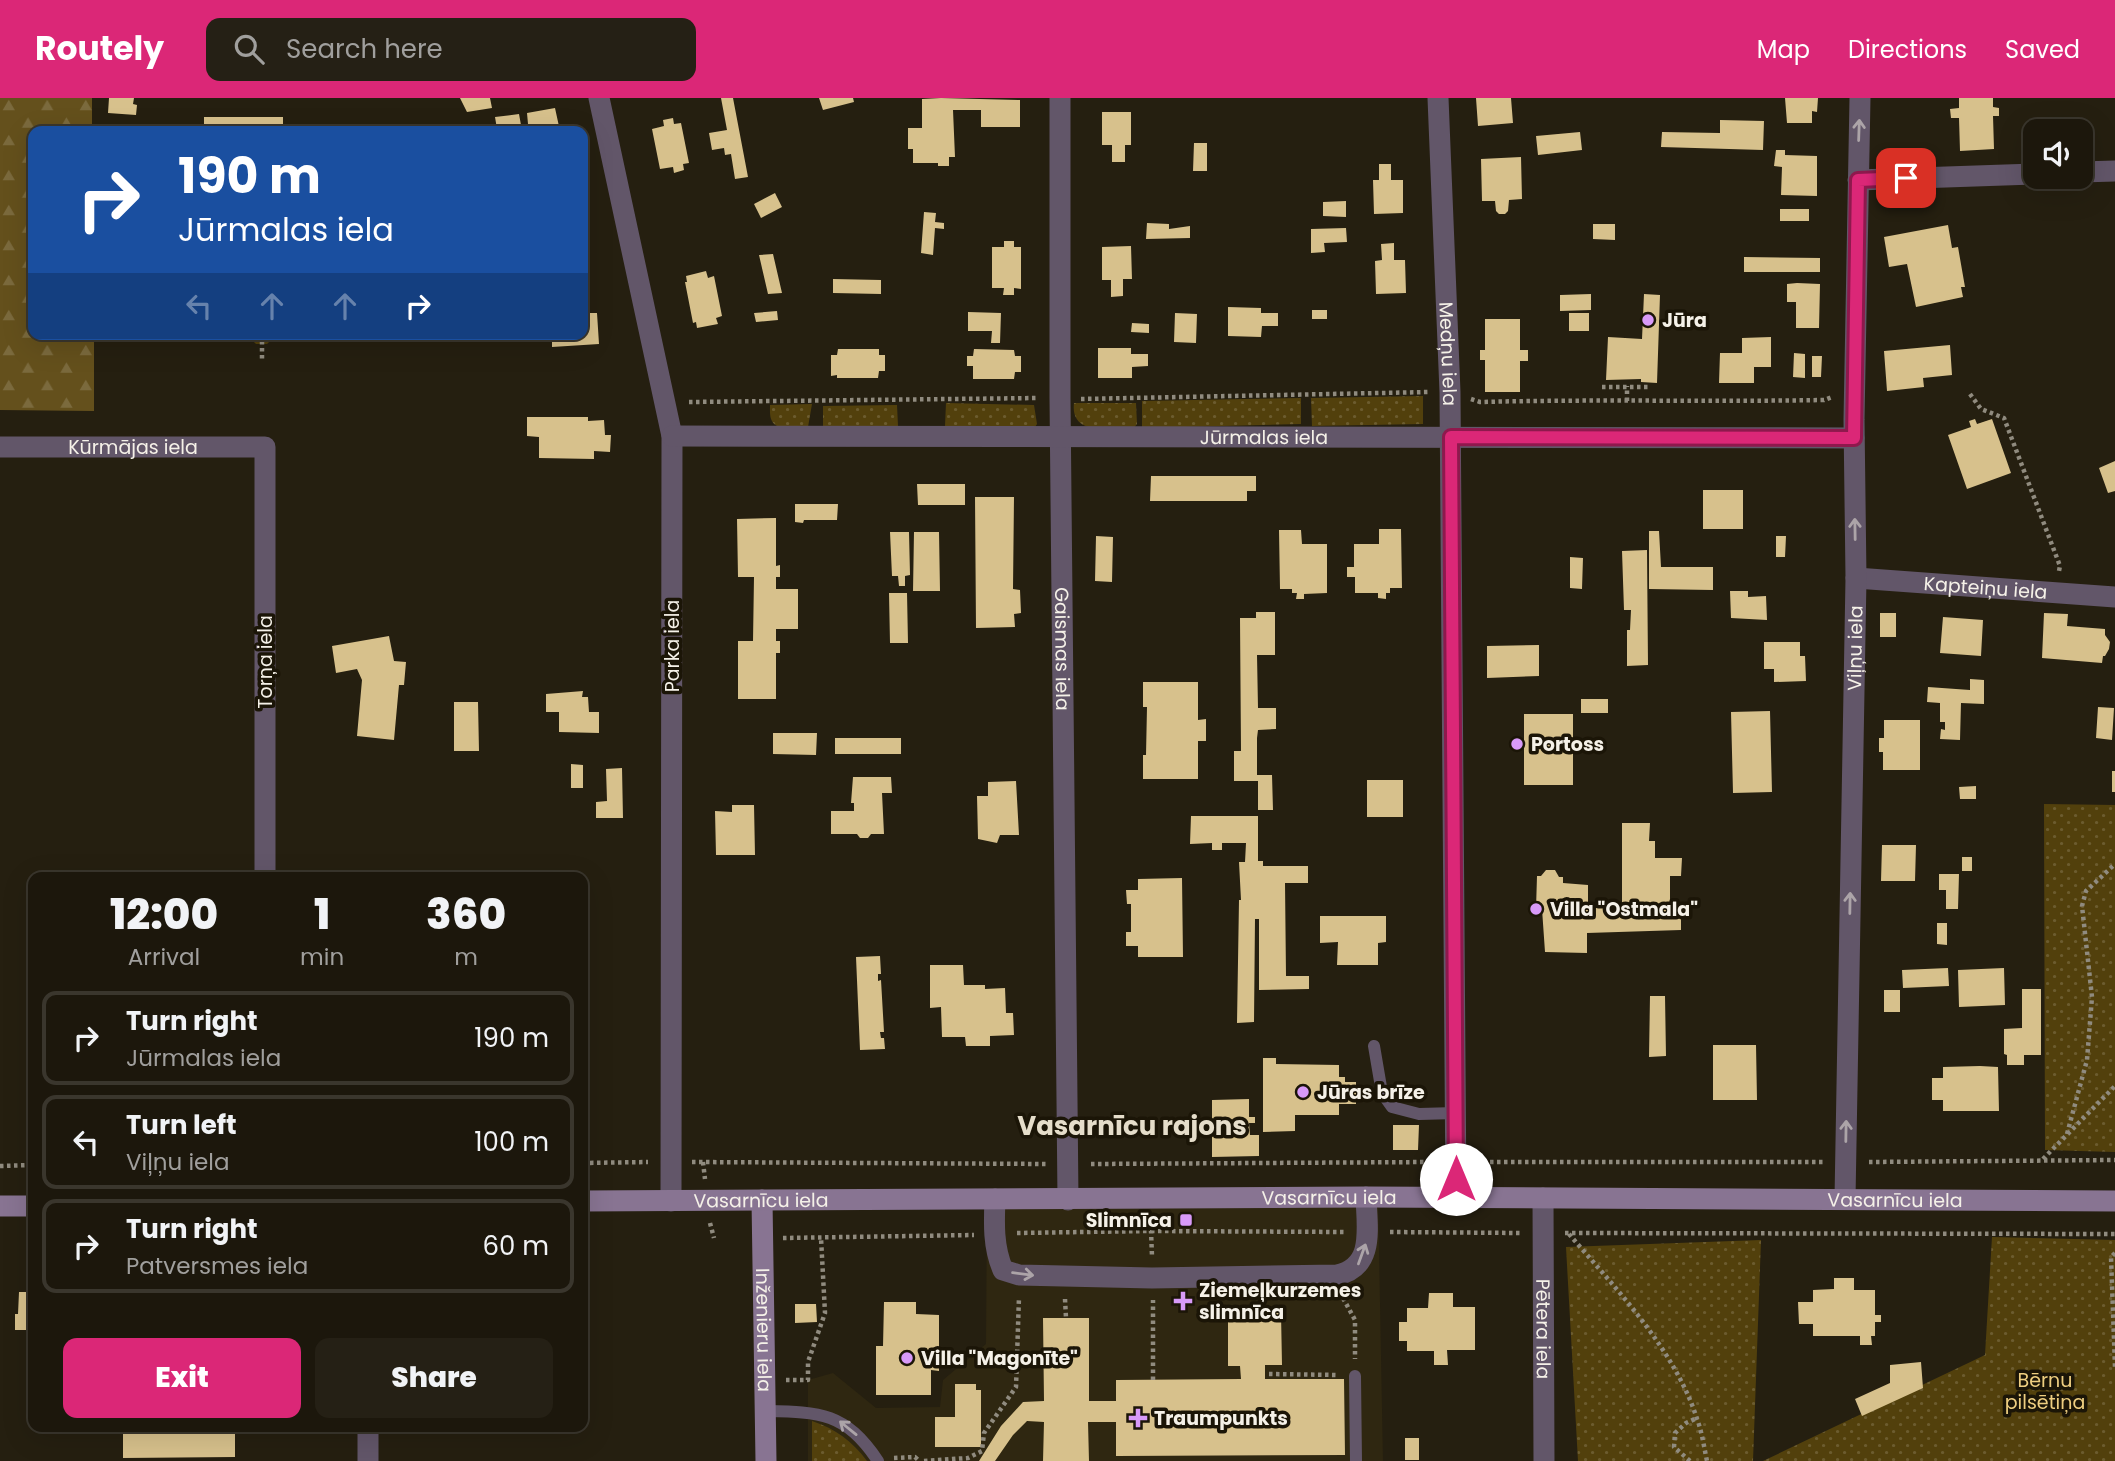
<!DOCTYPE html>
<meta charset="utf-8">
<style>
body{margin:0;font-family:Poppins,sans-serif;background:#252015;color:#f1f3f6;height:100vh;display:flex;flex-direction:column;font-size:26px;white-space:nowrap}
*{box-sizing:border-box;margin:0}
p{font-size:23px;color:#a09f9d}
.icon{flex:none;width:38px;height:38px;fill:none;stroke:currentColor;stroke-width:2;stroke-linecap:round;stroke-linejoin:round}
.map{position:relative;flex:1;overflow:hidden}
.panel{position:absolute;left:28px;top:774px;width:560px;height:560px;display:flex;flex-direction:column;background:#1c170c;border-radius:14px;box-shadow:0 7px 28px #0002,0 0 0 2px #3a362d}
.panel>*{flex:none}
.hud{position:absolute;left:28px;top:28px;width:560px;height:214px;border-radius:14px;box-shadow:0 7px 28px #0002,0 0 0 2px #3a362d;background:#1a4fa0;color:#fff;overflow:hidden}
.tools{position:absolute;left:2023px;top:21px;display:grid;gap:14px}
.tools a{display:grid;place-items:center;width:70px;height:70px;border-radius:14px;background:#1c170c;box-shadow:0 7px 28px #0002,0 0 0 2px #3a362d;font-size:35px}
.pin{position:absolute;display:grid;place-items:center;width:60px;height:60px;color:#fff;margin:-30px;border-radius:14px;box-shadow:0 4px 10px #0006}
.me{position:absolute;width:77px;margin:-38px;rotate:0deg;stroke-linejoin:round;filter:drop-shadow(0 0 5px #0008)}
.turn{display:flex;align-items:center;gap:24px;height:147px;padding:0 35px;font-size:32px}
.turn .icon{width:91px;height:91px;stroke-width:2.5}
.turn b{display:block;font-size:49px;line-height:60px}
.lanes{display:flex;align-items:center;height:66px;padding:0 35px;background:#0003;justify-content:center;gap:35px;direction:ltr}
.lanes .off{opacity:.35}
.eta{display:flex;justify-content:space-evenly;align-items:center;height:119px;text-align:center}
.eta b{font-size:42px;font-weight:800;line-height:49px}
.action{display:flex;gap:14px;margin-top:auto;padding:14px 35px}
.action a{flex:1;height:80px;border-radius:14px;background:#db2777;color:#fff;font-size:28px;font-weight:800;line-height:80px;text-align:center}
.action a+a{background:#252015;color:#f1f3f6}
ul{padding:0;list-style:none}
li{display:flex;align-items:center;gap:21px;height:94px;margin:0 14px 10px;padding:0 21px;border:4px solid #3a362d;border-radius:14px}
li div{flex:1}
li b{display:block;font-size:26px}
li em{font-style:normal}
header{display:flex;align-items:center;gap:42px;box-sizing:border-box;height:98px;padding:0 35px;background:#db2777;color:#fff}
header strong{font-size:33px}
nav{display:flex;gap:38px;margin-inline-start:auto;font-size:24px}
.search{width:490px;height:63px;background:#252015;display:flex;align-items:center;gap:18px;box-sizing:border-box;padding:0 24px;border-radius:14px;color:#a09f9d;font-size:26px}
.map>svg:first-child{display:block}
.built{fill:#2f2711}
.grass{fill:url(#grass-dots)}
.forest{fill:url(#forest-firs)}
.building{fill:#d7c18c}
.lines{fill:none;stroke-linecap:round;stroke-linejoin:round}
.path{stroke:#908b7f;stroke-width:4.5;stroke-dasharray:3.5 3.5;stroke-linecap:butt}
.lane{stroke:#625669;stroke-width:12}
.street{stroke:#625669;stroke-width:21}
.secondary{stroke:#887492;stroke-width:21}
.oneway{stroke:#aca4a8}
.route-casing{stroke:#8e194d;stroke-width:18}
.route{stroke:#db2777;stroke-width:12}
.poi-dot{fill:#d89af8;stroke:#1b1507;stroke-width:2.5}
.labels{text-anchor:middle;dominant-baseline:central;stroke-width:7;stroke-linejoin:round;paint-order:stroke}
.poi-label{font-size:19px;font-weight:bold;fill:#f5f1e8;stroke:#1b1507;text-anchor:start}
.street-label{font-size:19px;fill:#f5f1e8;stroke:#1b1507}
.park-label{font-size:19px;fill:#eece80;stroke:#1b1507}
.district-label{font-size:26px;font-weight:bold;fill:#e5ddca;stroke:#1b1507}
</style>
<header>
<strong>Routely</strong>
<div class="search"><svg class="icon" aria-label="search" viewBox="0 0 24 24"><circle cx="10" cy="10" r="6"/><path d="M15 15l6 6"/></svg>Search here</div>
<nav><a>Map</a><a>Directions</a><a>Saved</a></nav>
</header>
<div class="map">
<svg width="2115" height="1363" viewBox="0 0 2115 1363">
<defs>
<pattern id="grass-dots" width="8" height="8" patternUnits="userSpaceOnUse" patternTransform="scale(1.75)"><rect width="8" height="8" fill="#52400c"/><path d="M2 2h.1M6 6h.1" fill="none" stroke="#6c5c2f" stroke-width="1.8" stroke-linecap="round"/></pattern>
<pattern id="forest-firs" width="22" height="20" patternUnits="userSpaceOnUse" patternTransform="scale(1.75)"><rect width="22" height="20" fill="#64501c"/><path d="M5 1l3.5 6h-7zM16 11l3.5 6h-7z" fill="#7b6a3d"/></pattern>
</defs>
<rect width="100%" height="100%" fill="#251f10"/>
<path class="built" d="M1378,1099l5,264h-575v-81l25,-7 43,35 64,-1 3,-27 43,-36 1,-145z"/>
<path class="grass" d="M246,236h31l-10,10h-11z
M1423,298v28l-111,2 -1,-28z
M1301,300v26l-159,4v-27z
M946,305l88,2 3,19 -2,3 -90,-1z
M1074,305h62l1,21 -4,5c-23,-1 -63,7 -59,-26z
M812,306l-4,23 -31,-1c-8,-4 -7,-13 -7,-21z
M897,307l1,21 -75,1v-21z
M2044,706l71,1v347l-70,-2z
M1992,1139l123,3v221h-352l222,-106z
M1761,1142l-8,221h-175l-12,-214z
M812,1323c24,8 40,20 55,40h-55z"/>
<path class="forest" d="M0,0h92v33h-59v203h61v77l-94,-1z"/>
<path class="building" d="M109,0h25l-1,6 4,1 -1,10 -28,-2z
M460,0h30l2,10 -25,4z
M721,0h12l15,79 -13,2 -4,-25 -6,1 -1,-7 -12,2 -3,-17 18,-3z
M819,0h34l1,4 -31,8z
M941,0l79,2v27h-39v-17h-28l2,47h-6v9h-11v-3h-25v-14h-5v-21h14v-29z
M1476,0h35l2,25 -35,3z
M1785,0h33l-1,14 -5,-1v12h-25z
M1959,0h34v9l6,1v8h-6l1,33 -34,2 -1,-33h-8l-1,-9 9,-1z
M555,10l5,23h-37l-1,-6 6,-1 -1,-11z
M1102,14h29v33h-6v17h-13v-17h-10z
M519,16l2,11 -24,4 -2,-12z
M204,19h79v14h-79z
M673,20l1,6 7,-1 8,40 -6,1 1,6 -10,3 -1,-6 -13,2 -8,-40 12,-3 -1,-6z
M1720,22l44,1 -1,29 -102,-3 1,-15 58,1z
M1580,34l2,18 -44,5 -2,-19z
M1194,45h13v28h-14z
M1776,52h9v5l32,1v40l-36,-1 1,-28 -8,-1z
M1521,59l1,42 -13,1 -1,11 -3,3h-6l-3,-3 -1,-10h-13l-1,-42z
M1379,66h12v16h12v33l-29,1 -1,-34h6z
M775,95l7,14 -21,11 -7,-14z
M1346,103v16l-23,-1v-14z
M1780,111h29v12h-29z
M924,114l12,1 -1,9 9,1v6l-9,-1 -2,27 -12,-2z
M1147,125l22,1v5l21,-3v12l-44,1z
M1593,126h22v16l-22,-1z
M1948,127l4,23 6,-1 7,40h-4l2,10 -47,10 -9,-43 -18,3 -5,-30z
M1346,130l1,14 -23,1 1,9 -14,1v-24z
M1004,143h10v6h7v42l-7,-1v7h-11l1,-7h-12v-41h12z
M1394,145v17h11l1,33 -30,1 -1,-33 7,-1 -1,-16z
M1131,148l1,33h-9v17l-12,1v-17h-9v-33z
M773,156l9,39 -14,1 -9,-39z
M1744,159l76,1v14h-76z
M706,173l2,7 6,-2 8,40 -6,2 2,6 -21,4 -1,-6 -3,1 -8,-41h2l-1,-6z
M833,181l48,1v14l-48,-1z
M1797,185l23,1 -1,44h-23v-26h-9v-18z
M1591,196v16l-31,1v-16z
M1644,196l16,1 -3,88 -16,-1v-3l-35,1 2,-43 34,2z
M588,199l1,16h8l2,31 -47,3v-13h31v-36z
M1228,209l33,1v5h17v13h-16l-1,11 -33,-1z
M1312,212h15v9h-15z
M777,213l1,9 -22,2 -2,-9z
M968,214l33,1 -1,30h-9l1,-12h-24z
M1175,215l22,1 -1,29 -22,-1z
M1569,215h20v18h-20z
M1485,221h35v31h8v11h-8v31h-35v-32h-5v-10h5z
M1132,225l17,1v9l-18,-1z
M327,236h14l-8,7z
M1771,239v30h-17v16h-35l1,-30h22v-15z
M1950,247l2,30 -29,3 1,9 -37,4 -3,-40z
M1098,250h33v6h17v12l-16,1v11h-34z
M838,251h41v6h6v16h-6l-1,7h-41v-3l-6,1v-21h6z
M974,251l40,1 1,6h6v16h-6l-1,7h-41v-13h-6v-10h6z
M1794,255l11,1v24l-12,-1z
M1812,258h10l-1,21h-9z
M527,319h61v4l16,-1 1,15h6l-1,17 -16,-1v8l-55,-1v-21l-12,-1z
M1975,321l2,5 15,-5 19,54 -44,16 -19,-54 23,-8 -2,-6z
M2115,363v30l-7,2 -9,-25z
M1151,378h105v15h-9v10h-97z
M917,386h48v21h-47z
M1703,392h40v39h-40z
M975,399h39l-1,92 7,1 1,23 -7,1 1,13 -39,1z
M795,406h43l-1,16h-33l-1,3 -8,-1z
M776,420v48l4,-1v12h-4v12h22v40h-22v12h4v12h-4v46h-38v-58h15l1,-64h-16l-1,-58z
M1379,431h22l1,59h-12v5h-4v6l-8,-1v-5h-23v-16h-8v-10h7v-23h25z
M1279,432h22l1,14h25v49l-23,1v5h-8l1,-6h-5v-4h-12z
M1649,433h10l2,36h52v23l-64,-1z
M890,434h19l1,43 -5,1v10h-6l-1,-10h-6z
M914,434h25l1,59h-27z
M1096,438l17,1 -1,45 -17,-1z
M1776,438h10l-1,21h-9z
M1647,452l1,115 -21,1v-36h3l1,-20h-7l-2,-59z
M1570,459l13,1 -1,31 -12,-1z
M1730,493h18v6l18,-1 1,24 -36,-2z
M889,495h18l1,50h-18z
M1256,514h19v43h-18l1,53h18v21l-18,1 -1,8v37h15l1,35h-15v-29h-24v-30h7l-1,-133h16z
M1880,515h16v24h-16z
M2044,515l24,1 -1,12 38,3v6l5,7 -1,7 -4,7h-2l-1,7 -60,-5z
M1943,519l40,3 -2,36 -41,-3z
M389,538l5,25 12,1 -2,23h-5l-5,55 -37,-4 5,-56 -5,-11 -21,4 -4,-27z
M1764,544h36v14h5l1,25 -32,1v-13h-10z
M1539,547v31l-52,2v-32z
M1970,581l14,1v24l-23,-1 -1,37 -20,-1 1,-10 4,1v-8h-5v-19l-13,-1 1,-15 42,3z
M1143,584h55v38l8,-1v22h-8v38h-55v-24h3l1,-48h-4z
M583,593l-1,6h6l1,15h10v21l-40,-1v-20h-13v-18z
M1581,601h27v14h-27z
M454,604h24l1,49h-25z
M2098,609l16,1 -2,32 -16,-2z
M1770,613l2,81 -39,1 -2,-81z
M1524,616h49v71h-49z
M1884,622h36v50h-37v-18h-4v-14h5z
M773,635h44l-1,22 -43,-1z
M835,640h66v16h-66z
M571,666l12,1v23h-12z
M622,670l1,50h-27v-16l11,-1 -1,-32z
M2112,673h3v21h-3z
M853,679h38l1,16h-10l2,41h-13l-3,4h-8l-3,-4h-26v-23h23v-8h-3z
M1367,682h36v37h-36z
M1016,683l3,54h-19l-3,8 -19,-4 -1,-43h11v-14z
M1976,688v13h-16l-1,-12z
M732,707h22l1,50h-39l-1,-44 17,1z
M1191,718h67v45h5v5h45v17h-23l1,93h23v13l-50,1v-71h-4l-1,103 -17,1 2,-123h2l-2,-38h6l1,-19h-24v7h-10v-7l-22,1z
M1622,725h28l-1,18h6v17h27l-1,18h-11v40l2,2h9v12l-94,3v20l-42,-1 -3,-43h-6l1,-33h4l5,-6h9l4,7h4v6l25,2v23h34z
M1882,747h34l-1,36h-34z
M1962,759h10v14h-10z
M1939,776h20l-1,35h-12v-19h-7z
M1182,780l1,79h-45v-11h-12v-14h5v-28h-4l-1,-14h12v-11z
M1320,818h66v26l-8,1v22h-41l1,-23 -18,1z
M1937,825h10v22l-10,-1z
M880,858l1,18h-3v7l3,-1 3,52h-4l1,6h3l1,11 -25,1 -4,-93z
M930,867h33l1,20h21v4l20,-1 1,25h7l1,22 -24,1v10h-24l-1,-9h-23l-1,-30 -11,1z
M1948,870l1,18 -46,2 -1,-18z
M2004,870l1,37 -46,2 -1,-37z
M2022,891h19v66h-17v10h-17v-10l-3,-1v-25l18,-1z
M1884,892h16v22h-16z
M1650,898h15l1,60 -17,1z
M1713,947h43l1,55h-44z
M1263,960h13v6l63,1v12h6v5h11v22h-17v11h-44v16l-32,1z
M1980,968l18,1 1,44h-56v-11h-11v-22h11v-11z
M1249,1001v18h6v6h-6l1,12h9v21l-47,1v-57z
M1393,1027h26l-1,25h-25z
M1834,1180h20v12h21v25h6v7h-6v14h-4l1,9h-12v-9h-47v-12h-14l-1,-22h15v-12l21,-1z
M19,1194h14l-2,38h-16v-16h3z
M1429,1195h24v14h22v43h-28l1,15h-14v-14h-27v-10h-8v-19h8v-14h21z
M884,1204h32v12l23,1v56l-8,-1v25h-55v-49h7z
M795,1206h21l1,18 -22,1z
M1228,1215h53l1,52h-17v14h79l1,76 -229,1v-34h-28l1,39h-46l1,-39 -17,-1 -14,14 -18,26h-16l22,-35 22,-24 21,-1 -1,-83h46v83h27v-21l125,-1 -1,-13h-12z
M1921,1264l2,26 -61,28 -7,-17 35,-16v-18z
M955,1286h21v6h5v57h-46v-30h20z
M123,1328h112v31l-112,1z
M1405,1340h14v22h-14z"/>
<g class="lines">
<path class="path" d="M262,236v25
M1602,289h48
M1970,296l11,15 23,9 56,148 -1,5
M1081,301l348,-7
M1471,301l9,3c114,-3 229,0 344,-2l8,-3
M1627,303v-15
M689,304l349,-4
M2067,1036l20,-74 5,-63 -10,-91 4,-15 29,-27
M2043,1061l72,-73
M692,1064l355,2
M703,1064l2,17
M1476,1064h348
M1869,1064l246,-2
M583,1065l65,-1
M1091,1066l341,-2
M0,1068l33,-1
M710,1125l4,15
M1151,1133l195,1
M1390,1134l131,1
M1017,1135l134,-2 1,25
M1565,1135l550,1
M1569,1136c46,54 106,115 128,185 5,13 7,28 10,42
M783,1140l191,-3
M2115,1155l-4,4 4,110
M1343,1200l12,22v39
M1065,1201l1,19
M1269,1276l69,1
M786,1282h22v-18l17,-49 -4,-75
M1153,1282v-80
M894,1360l21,-1 4,4
M924,1363l44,-3 14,-7 2,-18 32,-46 3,-90
M1690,1363l-16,-14 1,-14 11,-10 11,-5"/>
<path class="lane" d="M1374,948l8,47 10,14 27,7 37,-1
M1355,1278l1,85
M765,1313c55,1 80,1 113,50"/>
<g class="street">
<path d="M599,0l73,338 -1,765"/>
<path id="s1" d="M1060,0v300l8,802"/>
<path id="s2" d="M1438,0l12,294 6,805"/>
<path d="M2081,74l34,-1"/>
<path d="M1858,82l177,-6"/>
<path id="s3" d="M672,338l1182,2"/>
<path id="s4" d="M0,349h265v430"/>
<path id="s5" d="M1856,480l259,19"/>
<path id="s6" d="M1543,1100l1,263"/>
<path d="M995,1101c-1,24 -2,48 8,71l16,5 133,3 185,-3c38,-8 30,-47 29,-78"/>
<path id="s7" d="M1845,1101l11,-621 -2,-158 6,-322"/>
<path d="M368,1363v-35"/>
</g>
<g class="secondary">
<path id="s8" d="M762,1102l4,261"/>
<path id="s9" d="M583,1103l783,-4 749,4"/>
<path d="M0,1108h33"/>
</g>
</g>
<defs><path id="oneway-shaft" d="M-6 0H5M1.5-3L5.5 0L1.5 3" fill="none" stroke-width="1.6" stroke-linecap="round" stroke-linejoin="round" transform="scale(1.75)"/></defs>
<g class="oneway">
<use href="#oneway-shaft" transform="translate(1859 32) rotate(-88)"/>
<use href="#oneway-shaft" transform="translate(1855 431) rotate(-91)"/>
<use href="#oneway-shaft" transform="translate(1850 805) rotate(-89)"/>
<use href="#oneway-shaft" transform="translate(1846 1033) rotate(-89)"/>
<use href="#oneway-shaft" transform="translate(1362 1156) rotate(-70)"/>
<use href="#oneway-shaft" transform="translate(1023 1176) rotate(7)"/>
<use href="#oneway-shaft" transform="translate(848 1330) rotate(-141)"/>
</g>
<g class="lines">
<g class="route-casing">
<path id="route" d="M1456,1081l-5,-742 403,1 4,-258 48,-2"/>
</g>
<use href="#route" class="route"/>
</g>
<g class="poi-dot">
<circle cx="1648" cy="222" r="7"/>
<circle cx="1517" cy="646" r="7"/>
<circle cx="1536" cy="811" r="7"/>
<circle cx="1303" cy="994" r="7"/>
<rect x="1179" y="1115" width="14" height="14" rx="3.5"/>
<path d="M1179.5 1192.5h7v7h7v7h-7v7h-7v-7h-7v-7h7z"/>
<circle cx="907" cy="1260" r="7"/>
<path d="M1134.5 1309.5h7v7h7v7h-7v7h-7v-7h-7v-7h7z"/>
</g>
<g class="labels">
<g class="poi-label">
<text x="1662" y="222">Jūra</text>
<text x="1531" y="646">Portoss</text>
<text x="1550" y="811">Villa "Ostmala"</text>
<text x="1317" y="994">Jūras brīze</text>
<text x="1172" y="1122" text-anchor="end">Slimnīca</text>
<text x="1199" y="1192">Ziemeļkurzemes<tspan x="1199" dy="22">slimnīca</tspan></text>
<text x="921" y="1260">Villa "Magonīte"</text>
<text x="1154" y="1320">Traumpunkts</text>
</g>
<g class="street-label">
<text stroke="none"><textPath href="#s2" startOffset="256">Medņu iela</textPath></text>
<text stroke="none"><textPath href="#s3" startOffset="592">Jūrmalas iela</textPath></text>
<text stroke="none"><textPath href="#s4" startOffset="133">Kūrmājas iela</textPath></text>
<text stroke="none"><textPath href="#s5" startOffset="130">Kapteiņu iela</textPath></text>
<text transform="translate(672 548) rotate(-90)">Parka iela</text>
<text stroke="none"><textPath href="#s1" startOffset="551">Gaismas iela</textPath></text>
<text stroke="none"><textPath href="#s7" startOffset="551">Viļņu iela</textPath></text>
<text transform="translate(265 564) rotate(-90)">Torņa iela</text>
<text stroke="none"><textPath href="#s9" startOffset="746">Vasarnīcu iela</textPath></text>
<text stroke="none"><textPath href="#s9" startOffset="1312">Vasarnīcu iela</textPath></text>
<text stroke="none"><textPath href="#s9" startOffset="178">Vasarnīcu iela</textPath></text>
<text stroke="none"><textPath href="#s6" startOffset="131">Pētera iela</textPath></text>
<text stroke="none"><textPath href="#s8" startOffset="130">Inženieru iela</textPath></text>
</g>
<g class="park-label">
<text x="2045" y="1282">Bērnu<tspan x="2045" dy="22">pilsētiņa</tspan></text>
</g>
<g class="district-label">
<text x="1132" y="1028">Vasarnīcu rajons</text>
</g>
</g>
</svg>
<div class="tools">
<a><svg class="icon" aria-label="sound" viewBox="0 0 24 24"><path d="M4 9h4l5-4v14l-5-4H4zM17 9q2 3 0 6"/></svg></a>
</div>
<div class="pin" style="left:1906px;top:80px;background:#d93025"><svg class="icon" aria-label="arrive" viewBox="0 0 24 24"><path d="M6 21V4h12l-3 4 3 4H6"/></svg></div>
<svg class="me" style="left:1456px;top:1081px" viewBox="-20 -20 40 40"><circle r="19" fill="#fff"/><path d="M0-13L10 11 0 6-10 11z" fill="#db2777"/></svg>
<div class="hud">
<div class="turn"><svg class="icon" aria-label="right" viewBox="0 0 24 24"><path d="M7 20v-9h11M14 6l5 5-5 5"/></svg><div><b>190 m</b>Jūrmalas iela</div></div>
<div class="lanes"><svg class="icon off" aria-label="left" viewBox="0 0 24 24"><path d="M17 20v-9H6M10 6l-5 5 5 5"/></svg><svg class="icon off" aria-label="ahead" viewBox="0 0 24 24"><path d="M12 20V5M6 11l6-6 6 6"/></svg><svg class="icon off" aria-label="ahead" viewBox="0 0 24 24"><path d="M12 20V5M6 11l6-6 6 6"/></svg><svg class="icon" aria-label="right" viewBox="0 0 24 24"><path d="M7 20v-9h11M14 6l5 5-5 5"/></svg></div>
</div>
<section class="panel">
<div class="eta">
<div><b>12:00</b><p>Arrival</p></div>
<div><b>1</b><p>min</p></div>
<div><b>360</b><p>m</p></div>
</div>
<ul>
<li><svg class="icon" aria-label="right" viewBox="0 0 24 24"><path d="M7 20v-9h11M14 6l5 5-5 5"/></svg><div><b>Turn right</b><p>Jūrmalas iela</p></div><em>190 m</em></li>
<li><svg class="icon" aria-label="left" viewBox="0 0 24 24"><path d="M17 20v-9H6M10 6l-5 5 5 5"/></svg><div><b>Turn left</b><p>Viļņu iela</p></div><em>100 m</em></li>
<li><svg class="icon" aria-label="right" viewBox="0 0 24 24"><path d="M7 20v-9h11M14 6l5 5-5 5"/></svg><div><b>Turn right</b><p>Patversmes iela</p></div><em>60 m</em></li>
</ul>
<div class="action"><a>Exit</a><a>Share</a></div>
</section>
</div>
